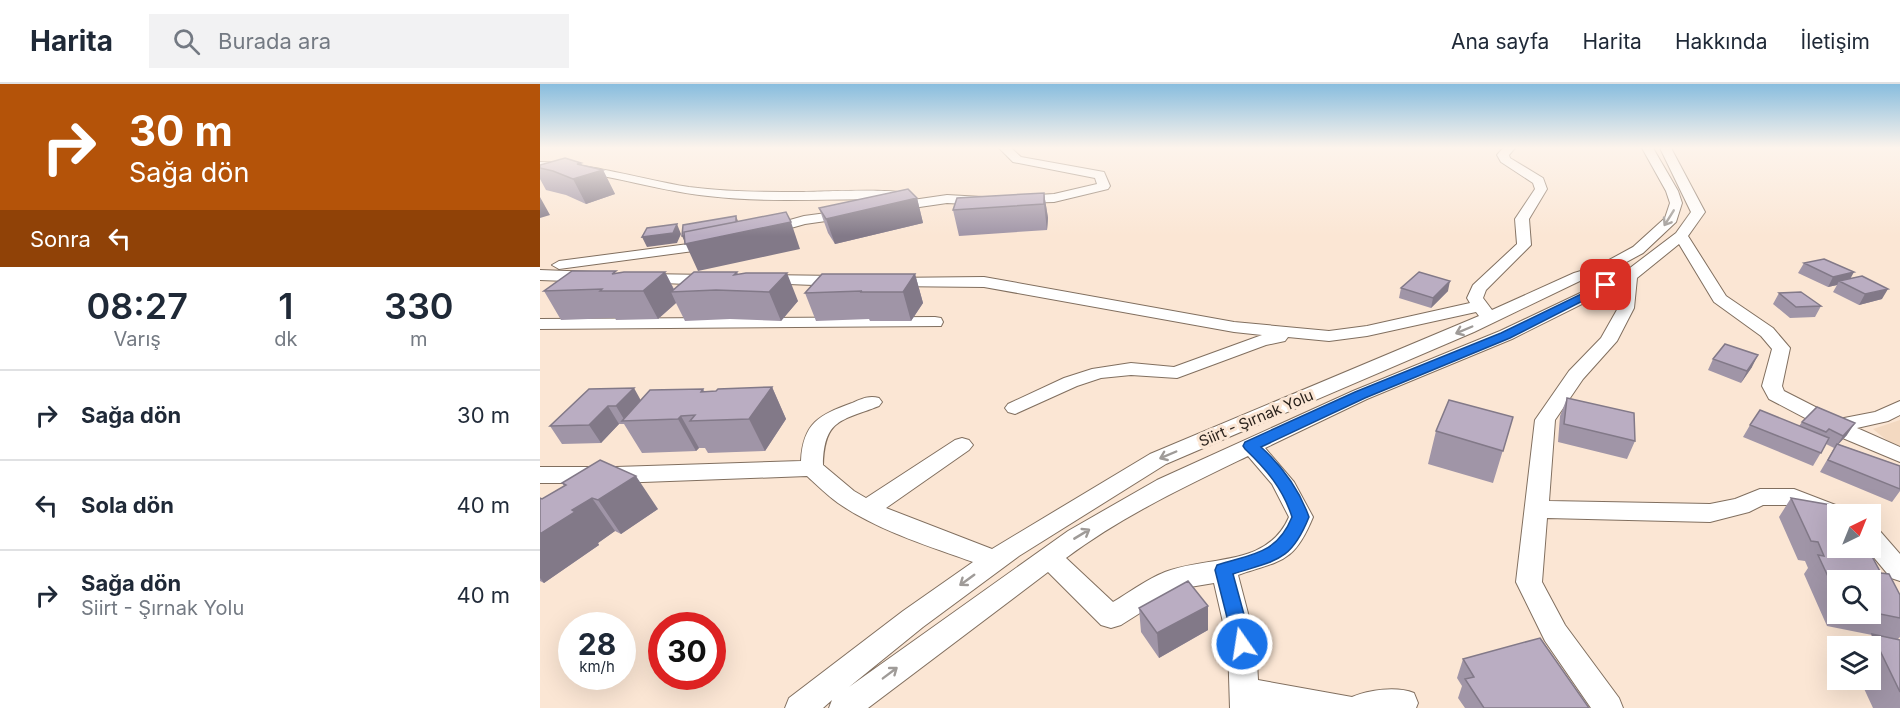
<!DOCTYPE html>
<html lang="tr">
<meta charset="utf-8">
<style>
body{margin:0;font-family:Inter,sans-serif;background:#f2f2f3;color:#1f2937;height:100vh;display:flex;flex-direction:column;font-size:22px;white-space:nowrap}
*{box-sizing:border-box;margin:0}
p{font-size:20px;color:#747a83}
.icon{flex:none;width:33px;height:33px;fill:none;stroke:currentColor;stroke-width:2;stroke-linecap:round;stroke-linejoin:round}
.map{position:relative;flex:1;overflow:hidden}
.drawer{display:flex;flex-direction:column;background:#fff;width:540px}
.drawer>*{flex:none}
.banner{background:#b45309;color:#fff;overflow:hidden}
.needle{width:39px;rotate:43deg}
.fabs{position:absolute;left:1287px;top:420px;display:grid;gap:12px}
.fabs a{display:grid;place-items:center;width:54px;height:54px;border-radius:0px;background:#fff;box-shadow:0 6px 24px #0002;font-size:30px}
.speed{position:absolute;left:18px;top:528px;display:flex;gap:12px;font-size:30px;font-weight:700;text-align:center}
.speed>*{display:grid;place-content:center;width:78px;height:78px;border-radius:50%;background:#fff;box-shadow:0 6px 24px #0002;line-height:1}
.speed small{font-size:15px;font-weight:400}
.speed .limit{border:9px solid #d22;background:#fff;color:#111}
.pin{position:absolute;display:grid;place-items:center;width:51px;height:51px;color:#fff;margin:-26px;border-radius:12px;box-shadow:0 3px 9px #0006}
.me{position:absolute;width:66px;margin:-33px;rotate:347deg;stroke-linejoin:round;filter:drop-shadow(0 0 4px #0008)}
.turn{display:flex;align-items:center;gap:21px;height:126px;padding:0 30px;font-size:27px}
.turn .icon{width:78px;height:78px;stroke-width:2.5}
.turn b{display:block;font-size:42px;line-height:51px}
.then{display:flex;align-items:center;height:57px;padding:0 30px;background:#0003;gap:12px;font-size:22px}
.eta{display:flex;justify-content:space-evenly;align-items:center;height:102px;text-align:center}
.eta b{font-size:36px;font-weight:600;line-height:42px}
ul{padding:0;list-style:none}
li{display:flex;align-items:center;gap:18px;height:90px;padding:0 30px;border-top:2px solid #e0e1e3}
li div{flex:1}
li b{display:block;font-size:22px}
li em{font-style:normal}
header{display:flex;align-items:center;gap:36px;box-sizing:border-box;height:84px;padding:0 30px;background:#fff;border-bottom:2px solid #e0e1e3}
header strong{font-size:28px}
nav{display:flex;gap:33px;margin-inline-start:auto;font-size:21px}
.search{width:420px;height:54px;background:#f2f2f3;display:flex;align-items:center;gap:15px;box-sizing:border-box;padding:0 21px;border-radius:0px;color:#747a83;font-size:22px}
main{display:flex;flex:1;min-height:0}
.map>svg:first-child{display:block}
.built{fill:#f3d9c1}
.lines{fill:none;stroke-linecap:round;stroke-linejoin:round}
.minor-casing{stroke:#816f5f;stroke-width:2}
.minor{fill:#fff;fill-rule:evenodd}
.wall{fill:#a095a7;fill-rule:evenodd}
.shaded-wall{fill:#827988}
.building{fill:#baadc2;stroke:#827988;stroke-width:1.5}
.oneway{stroke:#9f9b98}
.route{fill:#1a73e8;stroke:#114b97;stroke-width:1.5}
.labels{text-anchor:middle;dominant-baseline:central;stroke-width:6;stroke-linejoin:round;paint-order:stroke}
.street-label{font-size:15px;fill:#29211b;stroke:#fbe6d4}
</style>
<header>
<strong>Harita</strong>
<div class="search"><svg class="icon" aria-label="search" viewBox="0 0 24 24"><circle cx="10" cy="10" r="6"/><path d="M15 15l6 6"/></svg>Burada ara</div>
<nav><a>Ana sayfa</a><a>Harita</a><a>Hakkında</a><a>İletişim</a></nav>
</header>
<main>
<section class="drawer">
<div class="banner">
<div class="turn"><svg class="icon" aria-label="right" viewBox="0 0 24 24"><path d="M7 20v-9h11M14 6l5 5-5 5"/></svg><div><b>30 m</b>Sağa dön</div></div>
<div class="then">Sonra<svg class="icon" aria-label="left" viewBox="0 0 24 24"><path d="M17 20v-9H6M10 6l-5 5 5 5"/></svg></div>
</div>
<div class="eta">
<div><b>08:27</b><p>Varış</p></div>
<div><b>1</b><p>dk</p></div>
<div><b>330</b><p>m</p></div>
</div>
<ul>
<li><svg class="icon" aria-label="right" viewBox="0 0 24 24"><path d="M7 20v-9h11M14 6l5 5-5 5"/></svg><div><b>Sağa dön</b></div><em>30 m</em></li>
<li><svg class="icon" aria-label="left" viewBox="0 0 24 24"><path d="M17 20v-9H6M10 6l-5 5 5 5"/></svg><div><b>Sola dön</b></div><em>40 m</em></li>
<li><svg class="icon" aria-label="right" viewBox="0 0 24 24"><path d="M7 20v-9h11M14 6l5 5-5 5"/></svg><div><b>Sağa dön</b><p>Siirt - Şırnak Yolu</p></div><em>40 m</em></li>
</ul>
</section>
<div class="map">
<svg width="1360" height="624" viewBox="0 0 1360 624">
<rect width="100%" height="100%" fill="#fbe6d4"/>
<path class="built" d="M1360,336v26l-11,-4 -16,-13z"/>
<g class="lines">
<g class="minor-casing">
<path id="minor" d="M459,64h12l10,9 83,15 6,14 -2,3 -54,13 -38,1 -1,-3 6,-4 33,-2 43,-10 -2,-6 -82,-16z
M963,64h12l-6,7 1,3 33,20 4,11 -18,30 2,26 -45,45 -3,8 9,12 82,-37 24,-7 35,-19 32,-29 5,-15 -4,-12 -24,-43h11l25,43 4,12 -6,19 -33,31 -35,19 -24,7 -110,53 -308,132 -147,92 -96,71 -74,60 219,-156 89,-51 196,-89 147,-60 114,-54 -2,-3 3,-3h11l50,-38 15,-21 -31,-64h11l34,64 -17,24 38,60 47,32 17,20 -8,38 2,5 55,28 36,-7 25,-11v14l-12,6 -31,7 43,19v15l-55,-23 -76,-40 -7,-13 10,-37 -11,-13 -47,-34 -35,-58 -42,34 -3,30 -17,33 -34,38 -28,41 -6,81 161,3 25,-5 25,-10h34l52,20 4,5h-12v9l-46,-18h-29l-14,7 -39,10 -163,-4 -5,64 23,43 54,73 4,10h-32l-46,-67 -29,-59 19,-162 34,-49 32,-33 17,-30 2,-23 -108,54 -145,60 -102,49 29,34 19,35c-19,46 -31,43 -75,58l18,69 2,36 94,17c17,-7 44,-11 62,-4l4,10 -2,5h-186l-2,-64 -14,-61 -36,6 -57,36 -10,3 -10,-3 -53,-53 -180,136h-39l3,-8 -9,8h-38l4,-10 114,-87 70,-49c-45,-16 -96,-32 -135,-59 -11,-8 -21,-18 -31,-27l-191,7h-76v-16h76l185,-6c2,-38 18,-46 51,-58 9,-4 17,-8 27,-5l3,4 -3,4c-38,15 -55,13 -56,59l31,26 12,7 89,-58 7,-2 7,2 4,5 -4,5 -83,58 106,41 158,-95 329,-138 -3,-4 -109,24 -38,5 -41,-4 -3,4 -19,4 -89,33 -46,-3 -30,3 -24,8 -62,28 -7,-2 -3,-4 3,-4 56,-26 28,-9 39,-6 43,4 88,-32 -28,-3 -250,-45 -94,-1 -8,-5 3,-3 99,-1 250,45 95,9 38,-5 103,-23 -3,-5 6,-13 44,-41 -2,-25 20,-30 -2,-6 -32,-21 -4,-7zM708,372l24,28 17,33c-22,51 -81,38 -124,55 -18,7 -35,20 -52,30l-47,-44c56,-42 120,-72 182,-102z
M0,78c51,1 99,17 149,25 38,5 76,5 115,5 18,0 99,-5 108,4l-6,4c-66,-3 -132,4 -198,-4 -57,-6 -110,-26 -168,-28z
M407,111l35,2 6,4 -6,4 -35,-2 -55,8 -6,-4 6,-4z
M309,126l7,4 -2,3 -49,7 -39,11 -7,-4 2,-3 43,-12z
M171,157l7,4 -2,3 -157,21 -7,-4 7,-4z
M0,186l54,2 8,5 -8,5 -54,-2z
M104,190l67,1 8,5 -8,5 -72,-3 -3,-3z
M224,191l76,1 8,5 -8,5 -81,-3 -3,-3 3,-3z
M395,233l6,1 2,4 -2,4 -401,3v-10z
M1330,443l9,3 21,24v27l-9,-3 -25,-30h4z"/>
</g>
<use href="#minor" class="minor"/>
</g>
<path class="wall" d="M0,81h42l21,5 12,24 -29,10 -20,-9 -20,-5 -6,-11z
M504,109l4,25 -1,12 -88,6 -6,-26z
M377,114l6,25 -88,21 -7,-11 -9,-25z
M1264,179l46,16 32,20 -23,6 -26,-13 4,-7 -9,2 -30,-14z
M125,188l9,17 63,-17 1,2 60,27 -17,20 -51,-2 -45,2 -9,-18 -18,16 -42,1 -1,-2 -54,2 -17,-29 73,-18z
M375,190l8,29 -12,18h-41l-1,-2 -53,2 -11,-28z
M861,204l47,3 -17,17 -32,-10z
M1239,209l42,13 -6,11 -25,1 -17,-14z
M1173,275l39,8 -11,16 -33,-13z
M232,303l14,32 -21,32 -57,2 -3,-5h-6l-3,3 -54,2 -18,-29h-5l-18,19 -39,1 -12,-18 39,-37 52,11 62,-11 2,3z
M1027,314l68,43 -8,18 -69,-17 2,-26z
M973,333l-20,66 -65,-19 8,-33z
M1262,338l45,13 -9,9 62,22v25l-8,11 -72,-30 14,-24 -8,-4 -13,22 -70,-29 7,-12 49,1z
M22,399l96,26 -37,25 -6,-3 -17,12 1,2 -55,38 -4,-2v-83l2,1 22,-13z
M1251,414l86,54 -4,6 8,15 19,22v42l-2,2 2,1v68h-27l-13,-28h10v-34h-9l11,-11 -45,-9 -23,-52 4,-6 -3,-7 -7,-1 -19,-43zM1298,496h32v34h-32z
M599,524l69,22 -49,28 -18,-26z
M923,575l126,49h-124l-7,-10 4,-12 -5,-8z"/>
<path class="shaded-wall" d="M41,79l6,12 16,-5 12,24 -29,10 -13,-25 4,-15z
M504,109l4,25 -1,12 -3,-26z
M0,113l10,18 -10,3z
M377,114l6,25 -88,21 -9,-25z
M196,132l4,10 51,-4 9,27 -102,22 -16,-35z
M137,140l4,10 -4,9 -30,4 -5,-10z
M125,188l10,20h-4l5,11 -18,16 -15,-28z
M1314,188l-6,11 -9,-2 -2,4 -9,2 5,-10z
M247,189l11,28 -17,20 -12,-29z
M375,190l8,29 -12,18 -8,-29z
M910,197l-2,10 -17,17 2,-10z
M1348,205l-6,10 -23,6 6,-11z
M1218,271l-6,12 -11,16 6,-12z
M232,303l14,32 -21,32 -16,-32z
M94,304l10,18 -19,15 -9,-15z
M68,322l11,18 -18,19 -12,-18z
M141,332l18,32 -3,3 -18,-32z
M1315,339l-8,12 -12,13 8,-12z
M96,392l22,33 -37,25 -23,-34z
M52,414l23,33 -17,12 1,2 -55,38 -4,-5v-44l32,-24z
M668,522v24l-49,28 -2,-25z"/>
<path class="building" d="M25,74l16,5 -4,1 26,6 -30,9 -20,-8 -13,-3v-3z
M368,105l9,9 -91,21 -7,-11z
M504,109v11l-91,6 4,-12z
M246,128l5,10 -106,22 -1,-12z
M196,132v6l-52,10v4h-2l1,-11z
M137,140l-4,9 -31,4 5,-9z
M1284,175l30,13 -21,5 -29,-14z
M32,187h44l-4,3 12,-2h41l-22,19h-43l2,-2 -58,2z
M154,188h43l-3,3 12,-2h41l-18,19 -53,-2 -45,2z
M879,188l31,9 -17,17 -32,-10z
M282,190h93l-12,18h-43l2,-1 -57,2z
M1322,192l26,13 -23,5 -26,-13z
M1261,208l20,14 -25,1 -17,-14z
M1185,260l33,11 -11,16 -34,-12z
M232,303l-23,32 -59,2 5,-6 -14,1 -3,3 -56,2 28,-31 53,-1 -2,3 15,-1 2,-2z
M94,304l-18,18h-8l-19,19 -39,1 39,-37z
M1027,314l67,15 1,28 -71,-17z
M909,316l64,17 -10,34 -67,-20z
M1277,323l38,16 -12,13 -14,-7 -3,3 -24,-10z
M1220,326l69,28 -8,15 -71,-28z
M1297,360l63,22v23l-72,-29z
M60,376l36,16 -38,24 -6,-2 -20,12 3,2 -35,22v-36l2,1 24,-14 -4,-2z
M1251,414l63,11 3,5h-19v34h32v-8l7,12 -8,-1 12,22 8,1 11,21v23l-30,-6v-32h-32v18l-20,-43 6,1 -6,-14 -7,-1z
M648,497l20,25 -51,27 -18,-25z
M1332,550l28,6v52z
M1000,554l49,70h-105l-19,-29 9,-2 -11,-18z"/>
<defs><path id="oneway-shaft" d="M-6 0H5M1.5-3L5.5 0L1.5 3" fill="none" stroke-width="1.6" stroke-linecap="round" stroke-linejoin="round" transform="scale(1.5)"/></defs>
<g class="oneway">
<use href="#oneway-shaft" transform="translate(1129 134) rotate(122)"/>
<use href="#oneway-shaft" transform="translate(924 246) rotate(157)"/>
<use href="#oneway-shaft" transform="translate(628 371) rotate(157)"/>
<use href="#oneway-shaft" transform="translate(542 450) rotate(-31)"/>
<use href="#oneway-shaft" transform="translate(427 496) rotate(144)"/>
<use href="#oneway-shaft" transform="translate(350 589) rotate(-37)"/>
</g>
<linearGradient id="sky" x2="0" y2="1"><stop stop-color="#88bdde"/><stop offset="0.42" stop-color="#fdf4ec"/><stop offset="1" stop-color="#fdf4ec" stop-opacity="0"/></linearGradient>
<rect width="1360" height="152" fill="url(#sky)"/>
<path class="route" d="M1066,198l4,1v4l-100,51 -145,60 -104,49c22,20 38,42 48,70 -18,45 -33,43 -76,57l19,70 -3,5 -7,3 -7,-3 -20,-79 2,-5c35,-11 60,-11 75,-48 -9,-28 -25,-47 -47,-68l-2,-3 2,-4 110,-50 146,-59z"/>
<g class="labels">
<g class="street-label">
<text transform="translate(716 334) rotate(-23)">Siirt - Şırnak Yolu</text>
</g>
</g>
</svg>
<div class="fabs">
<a><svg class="needle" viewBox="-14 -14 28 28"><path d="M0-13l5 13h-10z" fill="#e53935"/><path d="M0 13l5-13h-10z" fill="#747a83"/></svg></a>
<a><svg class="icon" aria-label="search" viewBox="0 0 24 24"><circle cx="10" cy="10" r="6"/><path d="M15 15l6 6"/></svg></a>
<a><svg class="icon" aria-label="layers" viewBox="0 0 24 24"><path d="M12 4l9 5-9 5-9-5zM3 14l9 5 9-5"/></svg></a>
</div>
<div class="speed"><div>28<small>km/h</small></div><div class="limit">30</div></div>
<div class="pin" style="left:1066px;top:201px;background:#d93025"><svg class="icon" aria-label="arrive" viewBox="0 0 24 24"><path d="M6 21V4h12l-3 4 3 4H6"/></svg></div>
<svg class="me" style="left:702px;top:560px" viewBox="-20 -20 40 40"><circle r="17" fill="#1a73e8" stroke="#fff" stroke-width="3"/><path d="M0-11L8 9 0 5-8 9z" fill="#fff"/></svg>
</div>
</main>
